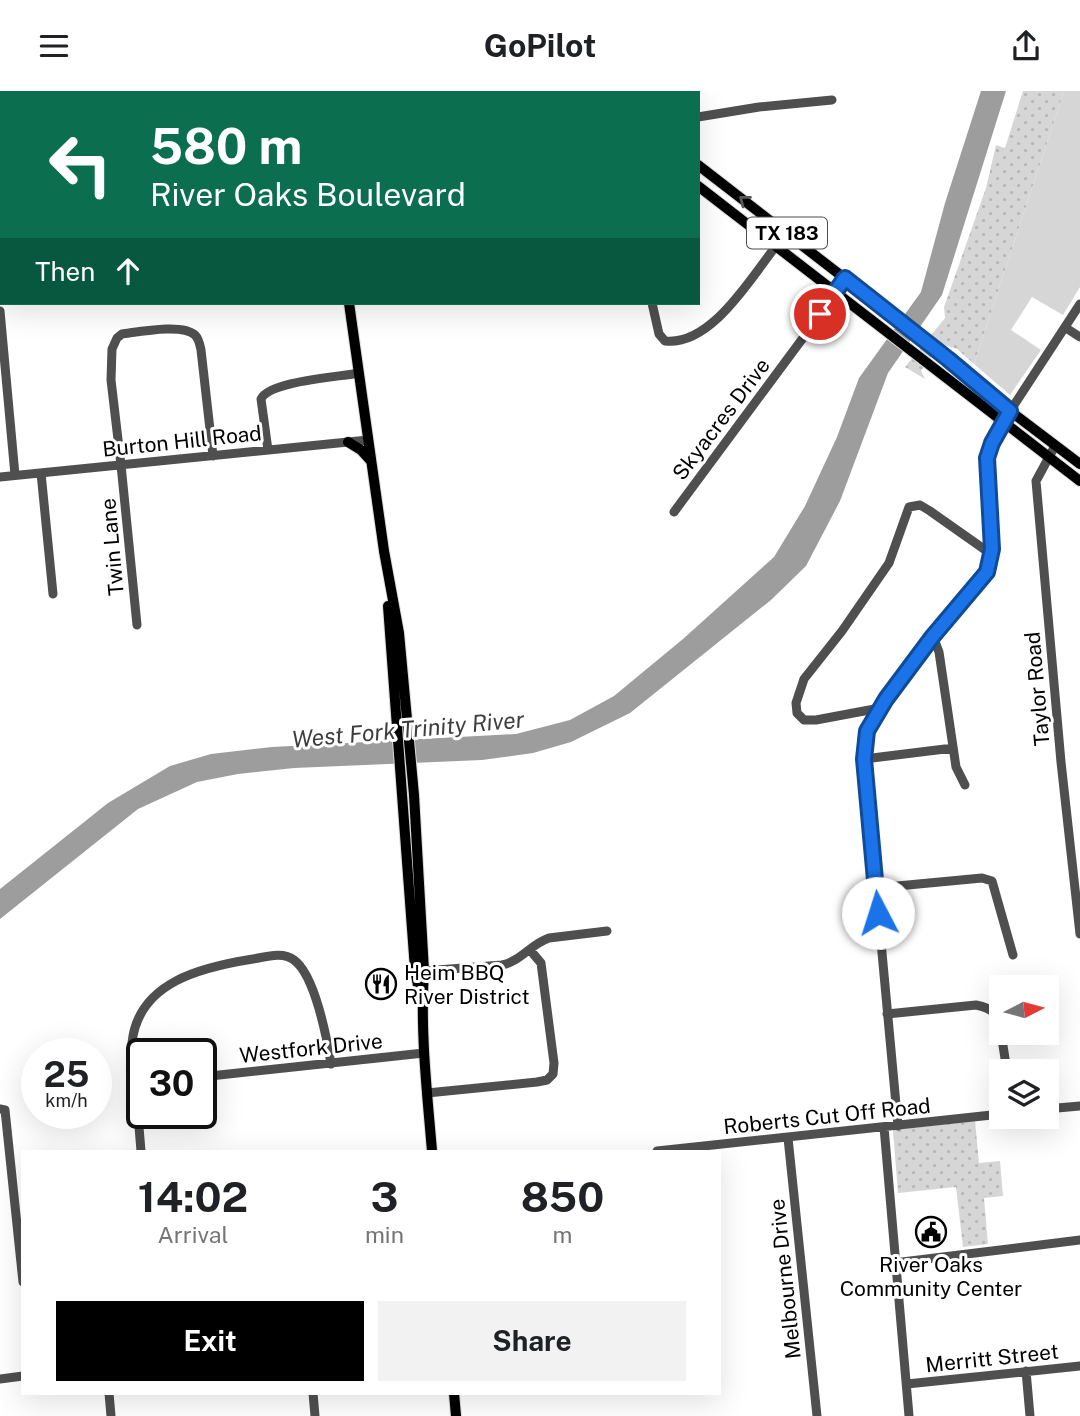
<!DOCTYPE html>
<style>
body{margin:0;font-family:"Public Sans",sans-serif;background:#f2f2f2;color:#202124;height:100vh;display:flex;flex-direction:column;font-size:26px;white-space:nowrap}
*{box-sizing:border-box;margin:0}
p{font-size:23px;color:#757577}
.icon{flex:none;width:38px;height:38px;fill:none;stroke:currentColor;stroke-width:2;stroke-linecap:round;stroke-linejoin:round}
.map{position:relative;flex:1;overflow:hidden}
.panel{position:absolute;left:21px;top:1059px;width:700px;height:245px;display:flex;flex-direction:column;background:#fff;border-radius:0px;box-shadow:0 7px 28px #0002}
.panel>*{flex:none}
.banner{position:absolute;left:0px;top:0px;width:700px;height:214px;box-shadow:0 7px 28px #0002;background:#0b6e4f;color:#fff;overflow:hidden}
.needle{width:46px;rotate:84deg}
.tools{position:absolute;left:989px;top:884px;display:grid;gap:14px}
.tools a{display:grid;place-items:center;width:70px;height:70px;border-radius:0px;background:#fff;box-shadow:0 7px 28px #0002;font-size:35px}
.speed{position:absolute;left:21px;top:947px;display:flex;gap:14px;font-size:35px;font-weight:700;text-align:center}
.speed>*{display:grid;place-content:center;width:91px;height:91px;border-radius:50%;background:#fff;box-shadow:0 7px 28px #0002;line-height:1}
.speed small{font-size:18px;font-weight:400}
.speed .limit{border:4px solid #111;border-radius:10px;background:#fff;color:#111}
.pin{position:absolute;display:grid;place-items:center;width:60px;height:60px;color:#fff;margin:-30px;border:4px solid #fff;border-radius:50%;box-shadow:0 2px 7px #0007}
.me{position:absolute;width:77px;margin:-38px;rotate:355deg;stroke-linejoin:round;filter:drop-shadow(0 0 5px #0008)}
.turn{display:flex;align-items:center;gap:24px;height:147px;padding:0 35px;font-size:32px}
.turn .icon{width:91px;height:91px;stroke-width:2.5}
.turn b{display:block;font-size:49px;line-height:60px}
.then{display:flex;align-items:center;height:66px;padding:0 35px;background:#0003;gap:14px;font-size:26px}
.eta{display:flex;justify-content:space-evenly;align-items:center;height:119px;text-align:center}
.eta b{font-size:42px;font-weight:700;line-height:49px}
.button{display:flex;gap:14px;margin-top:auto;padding:14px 35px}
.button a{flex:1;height:80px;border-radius:0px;background:#000;color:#fff;font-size:28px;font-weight:700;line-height:80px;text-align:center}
.button a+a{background:#f2f2f2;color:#202124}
header{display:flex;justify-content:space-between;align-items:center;height:91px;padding:0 35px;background:#fff;font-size:32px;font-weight:700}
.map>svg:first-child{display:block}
.grass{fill:#d6d6d6}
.park{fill:url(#park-dots)}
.water{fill:#9d9d9d}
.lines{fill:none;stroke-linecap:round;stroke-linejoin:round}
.major-casing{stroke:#dbdbdb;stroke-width:12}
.minor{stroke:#4f4f4f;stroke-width:9}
.major{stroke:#000;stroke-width:10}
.oneway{stroke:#595959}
.route-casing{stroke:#114b97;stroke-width:18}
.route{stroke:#1a73e8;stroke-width:12}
.labels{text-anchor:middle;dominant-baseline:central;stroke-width:6;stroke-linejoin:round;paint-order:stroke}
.shield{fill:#fff;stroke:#4c4c4c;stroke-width:2}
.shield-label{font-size:19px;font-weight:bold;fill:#000}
.street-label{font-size:21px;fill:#000;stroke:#fff}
.poi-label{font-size:21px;fill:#000;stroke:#fff;text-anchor:start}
.water-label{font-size:23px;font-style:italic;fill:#3e3e3e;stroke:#fff}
</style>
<header><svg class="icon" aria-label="menu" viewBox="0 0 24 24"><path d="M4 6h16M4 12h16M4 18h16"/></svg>GoPilot<svg class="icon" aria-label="share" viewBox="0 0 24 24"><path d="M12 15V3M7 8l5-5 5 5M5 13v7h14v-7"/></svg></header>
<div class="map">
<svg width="1080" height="1325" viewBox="0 0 1080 1325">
<defs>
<pattern id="park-dots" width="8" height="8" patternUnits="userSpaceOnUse" patternTransform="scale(1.75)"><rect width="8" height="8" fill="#d6d6d6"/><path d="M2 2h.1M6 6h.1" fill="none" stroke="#b6b6b6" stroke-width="1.8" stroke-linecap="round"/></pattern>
</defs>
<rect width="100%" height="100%" fill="#fff"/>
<path class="grass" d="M1064,0h16v196l-17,28 -31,-18 -21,33 30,20 -31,45 -36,-31z"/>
<path class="park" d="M1023,0h41l-90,273 -17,-15 -16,-5 -20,27 4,8 -20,-12 40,-49 -1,-11 42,-119 10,-43 9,3z
M975,1030l4,42 21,-2 3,35 -19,2 4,46 -25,3 -7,-60 -58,6 -5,-63z"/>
<path class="water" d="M981,0h25l-64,204 -54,78 -48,128 -34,65 -35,34 -141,113 -59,29 -38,11 -51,7 -188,8 -56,6 -41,8 -59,27 -138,110v-30l108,-86 62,-37 41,-12 61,-7 244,-13 54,-14 44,-24 69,-57 91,-82 31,-51 32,-69 22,-59 62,-86 24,-89z"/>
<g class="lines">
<g class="major-casing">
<path id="major" d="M321,0v2
M576,0l2,2
M602,0l2,2
M698,74l251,194 61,52 70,53
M698,95l382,295
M349,212l35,248 15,82 15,162 10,176c-4,60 3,120 8,180
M348,351l13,8 9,10
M388,515l27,363 4,22
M454,1302l2,23"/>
</g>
<path class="minor" d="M31,0l1,2
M120,0v2
M209,0l1,2
M299,0v2
M698,26l61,-10 73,-7
M0,72h2
M652,212l7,31 6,7c46,5 85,-62 111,-95
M0,220l15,164
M1066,237l14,9
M1055,355l-19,35 25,281 19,172
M268,359l-7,-51c8,-18 78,-22 98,-26
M41,382l12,121
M0,386l368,-37
M674,421l146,-197 25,-37
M137,534l-16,-160 -10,-85 1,-31 5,-11 5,-4c16,-2 61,-11 73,1 4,4 5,10 6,15l12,106
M933,545l6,16 17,115 9,18
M880,617l-64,12h-12l-7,-7 -1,-10 8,-24 38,-48 47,-68 20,-56 11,-2 10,6 61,43
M864,668l89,-11
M876,797l106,-10 10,3 21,74
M424,880l78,-6c19,-4 29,-21 47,-27l58,-7
M887,923l89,-9c16,3 23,9 25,26
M1001,942l6,38
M201,986l223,-24
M427,1002l110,-11 10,-2 6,-6 1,-11 -13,-100 -11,-13
M0,1018l5,1 18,172
M1046,1018l34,-3
M898,1035l-35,-379 4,-16 19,-32 59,-79 42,-48 5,-23 -6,-82 6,-24 11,-21 77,-118
M884,1036l25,289
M788,1047l29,278
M141,1060l-9,-108c6,-61 70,-76 121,-84 12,-2 30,-8 41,1 21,15 33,79 37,104
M657,1060l344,-37
M894,1172l186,-23
M1026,1280l4,45
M0,1288l23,-3
M907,1293l173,-18
M109,1302l2,23
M313,1302l2,23"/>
<use href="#major" class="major"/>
</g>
<defs><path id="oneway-chevron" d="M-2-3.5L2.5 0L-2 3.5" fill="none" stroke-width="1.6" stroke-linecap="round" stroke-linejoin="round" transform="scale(1.75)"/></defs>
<use class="oneway" href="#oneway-chevron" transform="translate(744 109) rotate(-142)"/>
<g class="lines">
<g class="route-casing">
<path id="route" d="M820,223l25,-36 103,81 62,52 -18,32 -5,15 5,91 -5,23 -54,64 -47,63 -19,32 -3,28 14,154"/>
</g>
<use href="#route" class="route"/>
</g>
<defs>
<g id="restaurant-ring" transform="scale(1.575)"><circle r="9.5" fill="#fff" stroke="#000" stroke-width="1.5"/><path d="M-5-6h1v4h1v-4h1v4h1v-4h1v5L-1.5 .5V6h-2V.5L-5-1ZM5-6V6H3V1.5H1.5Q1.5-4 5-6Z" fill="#000"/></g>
<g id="civic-ring" transform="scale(1.575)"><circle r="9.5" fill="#fff" stroke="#000" stroke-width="1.5"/><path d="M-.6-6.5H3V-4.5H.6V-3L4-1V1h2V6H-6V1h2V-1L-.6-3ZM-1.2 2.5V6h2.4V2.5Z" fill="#000"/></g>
</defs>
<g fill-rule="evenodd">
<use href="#restaurant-ring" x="381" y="893"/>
<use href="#civic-ring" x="931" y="1141"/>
</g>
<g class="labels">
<rect class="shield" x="747" y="126.5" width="80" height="31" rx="5"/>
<g class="shield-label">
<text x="787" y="142">TX 183</text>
</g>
<g class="street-label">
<text transform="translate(721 328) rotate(-53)">Skyacres Drive</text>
<text transform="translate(182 350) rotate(-6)">Burton Hill Road</text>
<text transform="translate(112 456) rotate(-95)">Twin Lane</text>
<text transform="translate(1037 598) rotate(-95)">Taylor Road</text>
<text transform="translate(311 957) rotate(-6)">Westfork Drive</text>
<text transform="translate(827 1025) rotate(-6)">Roberts Cut Off Road</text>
<text transform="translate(785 1188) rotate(-96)">Melbourne Drive</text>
<text transform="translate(992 1267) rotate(-6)">Merritt Street</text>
</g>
<g class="poi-label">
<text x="404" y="881">Heim BBQ<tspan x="404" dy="24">River District</tspan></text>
<text x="931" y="1173" text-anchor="middle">River Oaks<tspan x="931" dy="24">Community Center</tspan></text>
</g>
<g class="water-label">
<text transform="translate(408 638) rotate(-5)">West Fork Trinity River</text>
</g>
</g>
</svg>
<div class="tools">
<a><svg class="needle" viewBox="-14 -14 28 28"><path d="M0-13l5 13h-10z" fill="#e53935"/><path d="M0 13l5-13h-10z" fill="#757577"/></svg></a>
<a><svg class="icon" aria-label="layers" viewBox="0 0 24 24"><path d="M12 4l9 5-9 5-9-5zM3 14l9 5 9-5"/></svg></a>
</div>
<div class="speed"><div>25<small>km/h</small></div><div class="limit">30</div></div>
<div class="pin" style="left:820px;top:223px;background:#d93025"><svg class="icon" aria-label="arrive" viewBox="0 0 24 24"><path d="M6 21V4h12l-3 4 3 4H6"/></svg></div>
<svg class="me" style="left:878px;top:822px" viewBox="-20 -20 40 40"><circle r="19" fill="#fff"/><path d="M0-13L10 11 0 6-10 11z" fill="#1a73e8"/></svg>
<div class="banner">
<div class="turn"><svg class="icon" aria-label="left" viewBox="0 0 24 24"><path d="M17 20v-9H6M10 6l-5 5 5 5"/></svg><div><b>580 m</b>River Oaks Boulevard</div></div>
<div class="then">Then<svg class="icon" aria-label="ahead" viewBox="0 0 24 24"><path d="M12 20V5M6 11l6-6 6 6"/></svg></div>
</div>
<section class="panel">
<div class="eta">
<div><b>14:02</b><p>Arrival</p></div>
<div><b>3</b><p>min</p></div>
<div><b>850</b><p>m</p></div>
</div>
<div class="button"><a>Exit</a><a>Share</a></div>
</section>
</div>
